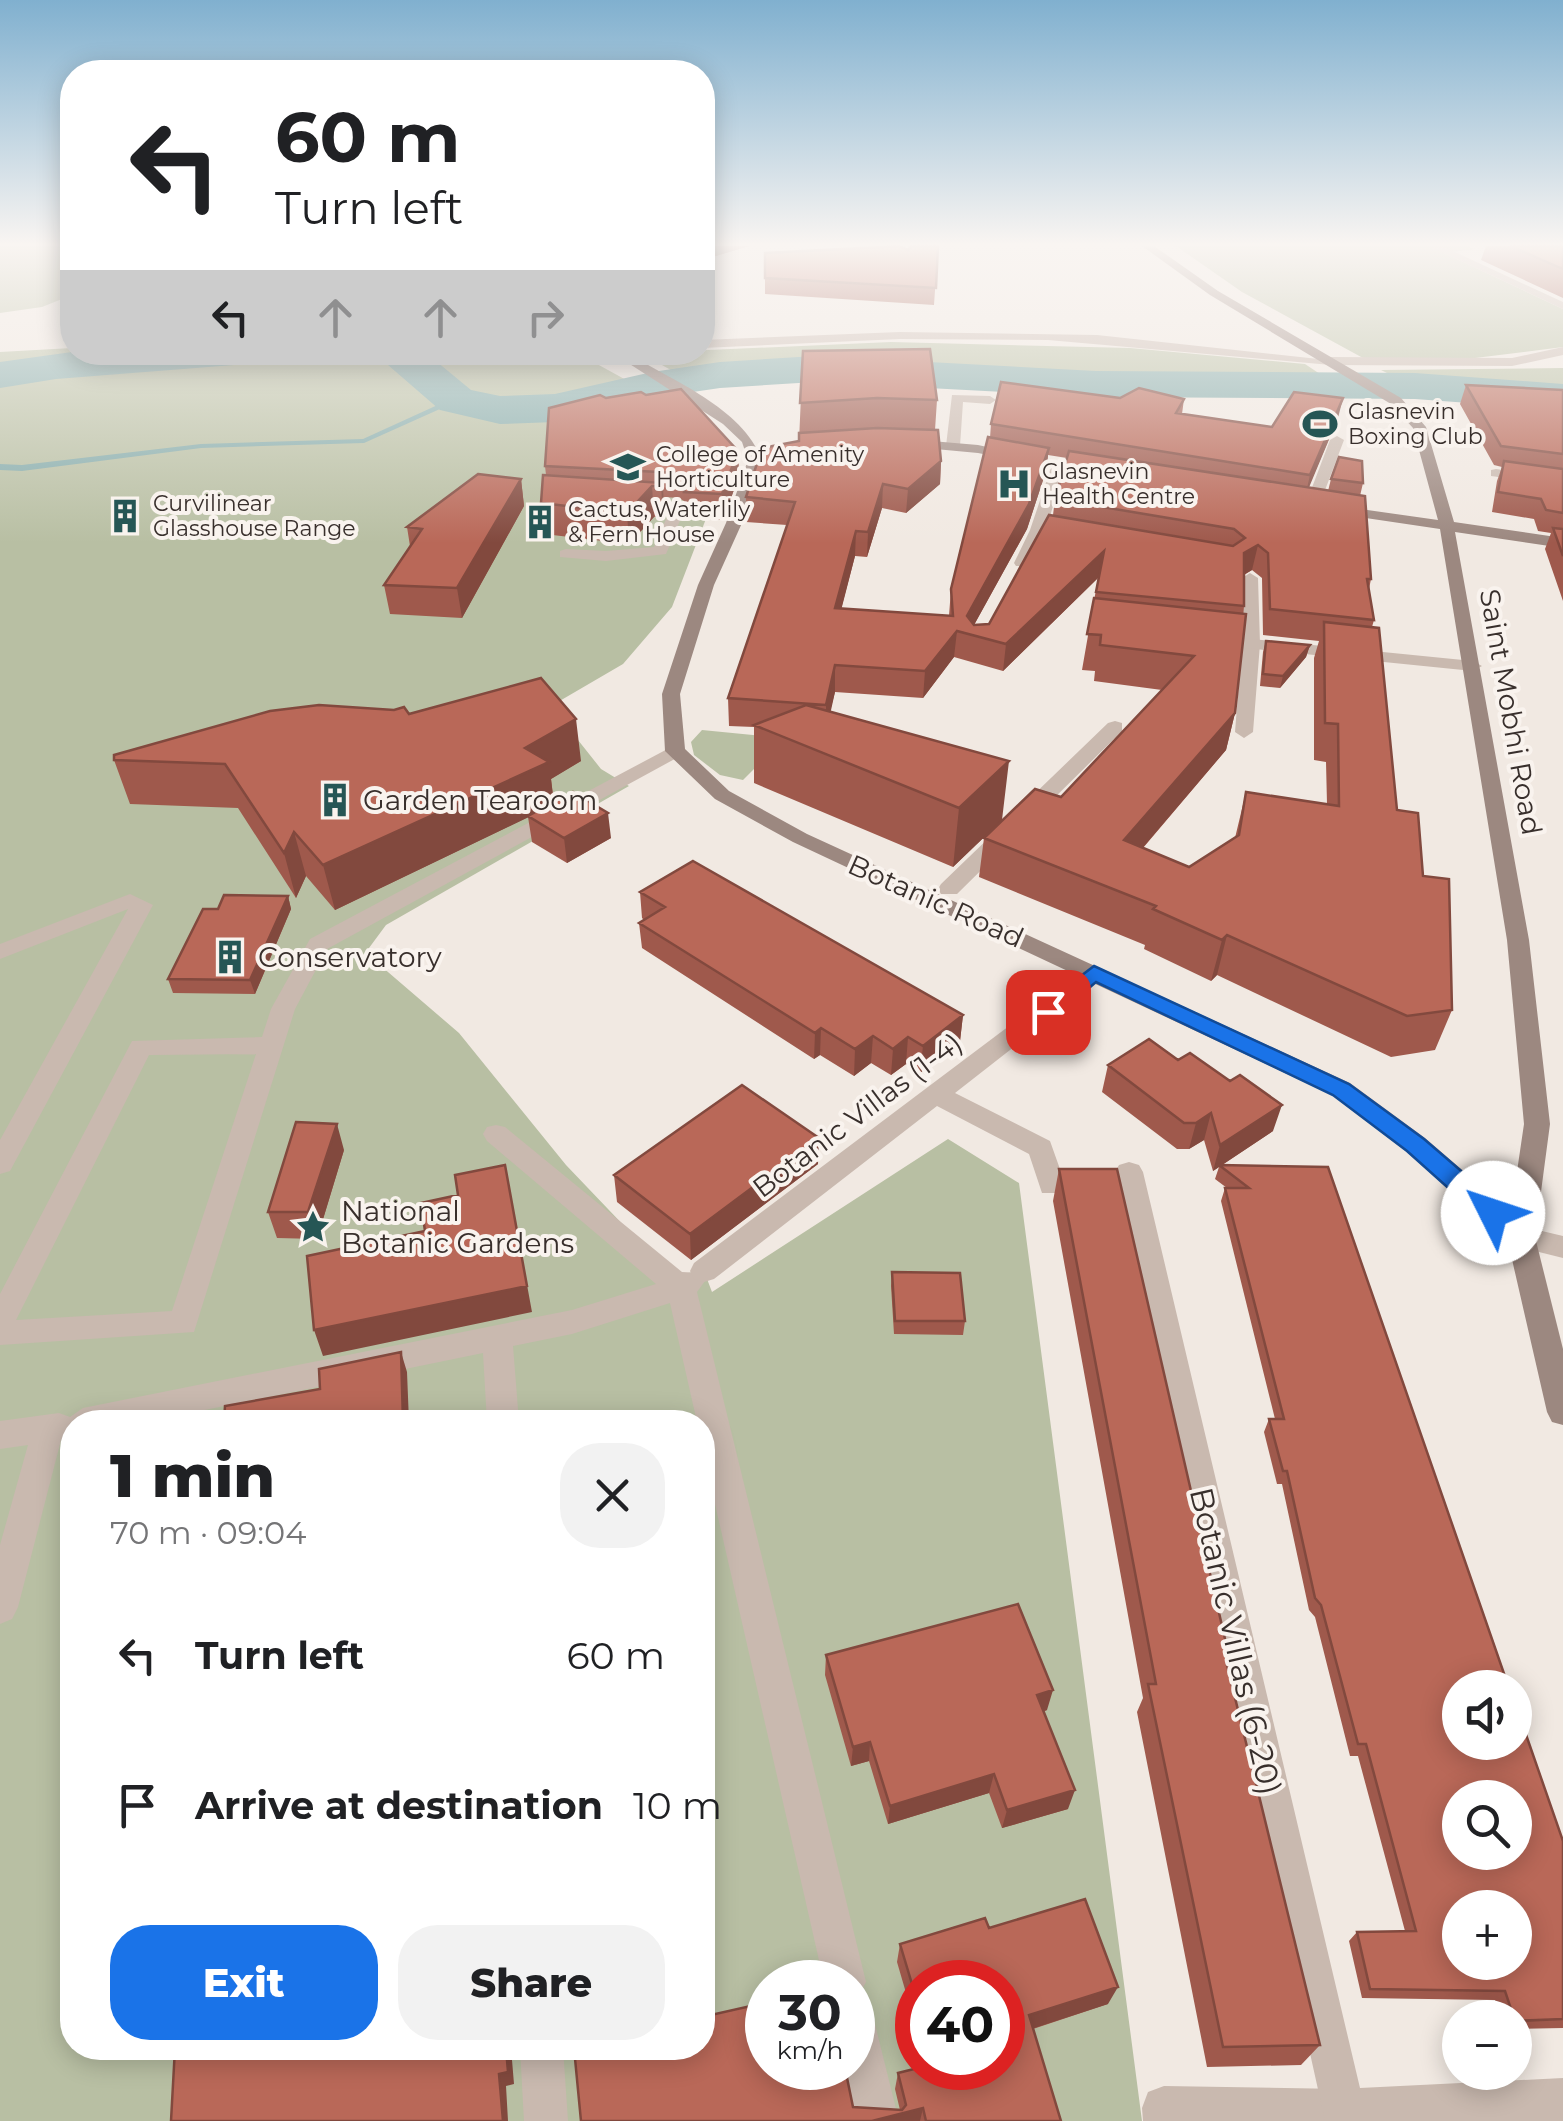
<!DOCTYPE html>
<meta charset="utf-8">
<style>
body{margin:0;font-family:Montserrat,sans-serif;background:#f2f2f2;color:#202124;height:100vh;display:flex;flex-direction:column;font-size:38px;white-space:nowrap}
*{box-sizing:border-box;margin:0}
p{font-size:32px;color:#757577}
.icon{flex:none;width:55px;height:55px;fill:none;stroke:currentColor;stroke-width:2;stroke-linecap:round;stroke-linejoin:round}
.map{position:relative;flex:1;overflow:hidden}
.side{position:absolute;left:60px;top:1410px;width:655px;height:650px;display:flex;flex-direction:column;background:#fff;border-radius:40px;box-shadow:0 5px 25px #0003}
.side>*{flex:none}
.top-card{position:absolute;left:60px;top:60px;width:655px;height:305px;border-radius:40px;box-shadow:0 5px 25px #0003;background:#fff;color:#202124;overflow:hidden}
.buttons{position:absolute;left:1442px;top:1670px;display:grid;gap:20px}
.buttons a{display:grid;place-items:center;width:90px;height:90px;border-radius:50%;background:#fff;box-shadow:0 5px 25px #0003;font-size:50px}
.speed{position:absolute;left:745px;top:1960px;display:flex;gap:20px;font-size:50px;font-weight:700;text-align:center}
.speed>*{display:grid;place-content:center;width:130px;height:130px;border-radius:50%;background:#fff;box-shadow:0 5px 25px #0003;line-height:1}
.speed small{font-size:25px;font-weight:400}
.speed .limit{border:15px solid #d22;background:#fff;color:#111}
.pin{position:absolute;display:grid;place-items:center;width:85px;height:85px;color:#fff;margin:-42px;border-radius:20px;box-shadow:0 5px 15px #0006}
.me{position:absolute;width:110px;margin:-55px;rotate:311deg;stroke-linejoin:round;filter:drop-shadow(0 0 8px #0008)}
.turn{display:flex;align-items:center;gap:35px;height:210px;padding:0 50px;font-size:45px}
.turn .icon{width:130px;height:130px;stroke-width:2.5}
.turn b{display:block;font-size:70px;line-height:85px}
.lanes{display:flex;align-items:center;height:95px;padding:0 50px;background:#0003;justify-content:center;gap:50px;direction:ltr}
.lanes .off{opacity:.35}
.round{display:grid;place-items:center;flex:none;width:105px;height:105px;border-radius:40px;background:#f2f2f2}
.overview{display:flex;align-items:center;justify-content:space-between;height:170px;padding:0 50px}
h1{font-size:60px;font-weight:800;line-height:75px}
.button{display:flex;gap:20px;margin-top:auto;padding:20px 50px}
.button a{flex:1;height:115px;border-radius:40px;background:#1a73e8;color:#fff;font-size:40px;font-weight:800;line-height:115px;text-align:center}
.button a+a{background:#f2f2f2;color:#202124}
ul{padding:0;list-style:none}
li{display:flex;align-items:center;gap:30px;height:150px;padding:0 50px}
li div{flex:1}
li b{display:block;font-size:38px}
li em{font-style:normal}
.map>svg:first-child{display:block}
.green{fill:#b8bfa3;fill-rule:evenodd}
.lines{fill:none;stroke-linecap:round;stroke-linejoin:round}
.stream{fill:#84abaa;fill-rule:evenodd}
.river{fill:#84abaa;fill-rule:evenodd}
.lane{fill:#c9b9af;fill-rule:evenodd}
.street{fill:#c9b9af;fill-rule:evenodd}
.secondary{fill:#9c8880;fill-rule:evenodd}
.wall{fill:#9f594c;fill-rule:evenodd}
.shaded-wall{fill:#82493e}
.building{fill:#b96858;stroke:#82493e;stroke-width:2.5;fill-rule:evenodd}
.route{fill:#1a73e8;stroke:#114b97;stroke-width:2.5}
.labels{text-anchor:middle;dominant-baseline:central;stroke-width:8;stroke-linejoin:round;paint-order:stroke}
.far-poi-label{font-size:22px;fill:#382f2c;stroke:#f9f3ee;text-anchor:start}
.street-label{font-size:28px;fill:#382f2c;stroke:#f9f3ee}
.poi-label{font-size:28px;fill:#382f2c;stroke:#f9f3ee;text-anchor:start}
.near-street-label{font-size:32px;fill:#382f2c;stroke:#f9f3ee}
</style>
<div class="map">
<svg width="1563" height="2121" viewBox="0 0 1563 2121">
<rect width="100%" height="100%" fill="#f1e9e2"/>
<path class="green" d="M0,246h72v49l-30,12 -42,6z
M1176,246h290l9,3 -31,4 119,56v38l-88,11h-112l-121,-66z
M891,342l239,6 175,16 24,16 -310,-6 -193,-15 -66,3 -84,11 -35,-20z
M72,348v4l101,1 -173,16v-17z
M296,353h52l60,11 48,-11h121l102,56 45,63 -52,135 -49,57 -72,42 50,63 28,17 -243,139 -17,23 5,12 85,73 107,132 105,110 33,-4 8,21 236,-153 71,44 123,938h-1142v-1743zM72,1422h630v626h-630zM768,1982h84v86h-84zM918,1982h84v86h-84z
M1563,368v22l-164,-11 -18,-9z
M702,730l61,6 14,10 -34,34 -23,-5 -26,-20 -3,-13z"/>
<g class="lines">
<path class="stream" d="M453,398l7,2 -96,43 -163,5 -179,23 -22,-1v-6l22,1 179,-21 162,-5z"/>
<path class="river" d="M72,352h183l-6,9 -15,4 -178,14 -56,9v-26z
M363,352h62l46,38 29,6 55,-2 97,-22 68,-10 95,-6 281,15 319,2 148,11v26l-148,-11 -319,-2 -281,-15 -95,6 -68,10 -97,24 -55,2 -60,-14 -52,-45 -19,-4z"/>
<path class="lane" d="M1429,246h13l121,56v7z
M1563,347v8l-51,11 -181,-1 -6,-4 6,-4 181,1z
M952,395l38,1 6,4 -6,4 -27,-2 -3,44 -7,4 -7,-4z
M1337,436l7,4 -25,66 -12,3 -2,-3 25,-66z
M1496,469l67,9v8l-72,-10v-6z
M628,501l56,2 2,3 -20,48 -60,7 -46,-4v-6l6,-2 40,2 48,-4 16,-37 -37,-2 -5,-1z
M1250,573l8,5 2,66 -7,88 -9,6 -9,-6 7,-88v-66z
M1115,721l7,2v8l-165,163h-16l-3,-5 3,-5 167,-161z
M675,745l7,2v8l-355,194 -32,60 -101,323 -194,13v-51l132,-253 130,-4 9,-28 39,-70zM256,1054l-84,257 -156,9 133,-265z
M130,894l23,11 -143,266 -10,3v-34l128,-231 -128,50v-15z
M496,1125l9,2 177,145 18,1 5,8 -8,11 169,690 -8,15 9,4 6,15 26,105h-44l-12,-53h9v-86h-28l-122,-535v-25h-5l-27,-119 -98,31 -59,12 6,76h-32l-4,-69 -337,69h-74l-2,15 -9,3 -43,167 -6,12 -12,5v-79l28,-100 -28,4v-28l59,-8 11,4 13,-9 489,-98 84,-26 -169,-143 -4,-7 4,-7z
M520,2048h43l5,73h-44z
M1164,2086l179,3 16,6 6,16 -4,10h-218l-1,-13 6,-16z"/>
<path class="street" d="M900,332l197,3 240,26 -6,4 -283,-25 -148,-1 -198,9v-8z
M1053,462l12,3 -19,65 -18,36h-12l-2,-3 16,-33z
M1212,635l261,26 9,5 -9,5 -267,-27v-8z
M1094,966l12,7 -4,5 -147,115 95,48 16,45 -4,7h-20l-13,-39 -92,-48 -223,173 -10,3 -10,-3 -4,-8 4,-8 392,-295z
M1129,1162l10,3 4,7 217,916 203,-10v43h-238l-210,-949 4,-7z
M1521,1226l42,10v22l-52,-13 -4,-8 4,-8z"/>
<path class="secondary" d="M1142,246h12l64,45 183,107 25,29 28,95 109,16v10l-108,-16 74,408 21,184 -15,113 28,112v76l-11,-3 -5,-10 -39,-170 -101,-90 -75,-57 -539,-253 -78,-43 -50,-48 -3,-57 36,-109 28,-62 22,-63 -6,-18 -19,-18 -112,-72h15c46,29 116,55 136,108l-20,63 -28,62 -34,109 5,55 44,42 78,43 543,249 75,55 86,74 13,-88 -17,-184 -67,-411 -108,-16 -7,-4 7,-4 106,15 -25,-92 -22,-24 -181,-109z
M908,439l70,6 124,27 -7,4 -117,-23 -75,-7 -2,-3z"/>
</g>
<path class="wall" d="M702,246h47l-43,13 1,33 -5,-1z
M938,246l-4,59 -169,-11v-41l143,-3z
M1486,246h77v52l-82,-38z
M803,351l134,49 -2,30 6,31 -1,23 -34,29 -24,-5 -15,49 -12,-1 -14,53 108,7 2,-27 39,-151 1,-14 129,-26 64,1 -2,15 90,13 66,-9 -30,70 20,3 3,-12 32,4 -3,13 11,83 -2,10 5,31 -2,7 25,183 26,66 29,134 -17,40 -44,7 -174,-82 -6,6 -67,-32 1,-4 -166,-68 5,-39 77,-41 101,-107 -68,-9 1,-10 -13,-1 16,-92 -95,93 -49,-14 -31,41 -88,-6 -5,19 172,109 -49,47 -199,-84v-56l-25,-1 -1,-28 59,-173 -41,-3v-25l53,-56zM1048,455l19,3 -12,41 -2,16 -64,109 -15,1 53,-96 19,-58zM1252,570l10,8 1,57 56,6 -5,17v102l12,2 1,42 -81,-12 -11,46 -46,29 -46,-19 83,-98 9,-37 9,-107v-31z
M1466,385l97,5v211l-18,-52 6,-16 -13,-2 -4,-12 -42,-7 5,-31 5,-14 -8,-2 -34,-61z
M738,451l1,25 -16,44 -38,-2 -1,-17 -5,-3 -15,-1v16l-1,4h-9l-25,27 -85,-10 -3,-31 5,-28 -1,-9z
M521,479l3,27 -62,112 -72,-4 -6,-29 26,-39 -3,-19z
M1266,641l44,4 -4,12 -26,31 -20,-2 3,-34z
M409,714l172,47 -30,18 3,24 57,35 -44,25 -35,-21 -4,-25 -193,93 -29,-34 -10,22 -58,-90 -108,-4 -16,-44z
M640,892l323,123 -3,26 -40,32 -14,-9 -15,11 -20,-12 -17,13 -34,-21 -6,4 -172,-111 -3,-25 5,-3 -2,-2z
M288,896l3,13 -36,85 -82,-1 -5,-14 50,-70z
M1108,1065l165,66 -51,34 106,2 235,674v187l-48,1v-11h-15l-5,-18 -133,-2 -13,-57 8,-9 48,-1 -47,-175h-8l-35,-139 -6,-7 -27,-126h-5l-13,-52 5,-13h6l-54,-218 4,-13h2l-12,-9 4,-12 -6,4 -9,-31 -15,9h-12l-75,-57z
M344,1150l-27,89 -40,-1 -9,-26z
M818,1164l-127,96 -74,-58 -3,-27z
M1059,1169l172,496 -3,6 92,374 -19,20 -94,2 -70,-355 6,-14 -90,-497z
M892,1272l73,49 -2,14 -69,-1 -3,-48z
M826,1655l221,55 -4,2 25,97 -66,19 -13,-35 -101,31 -19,-63 -18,5 -26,-91z
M989,1928l119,76 -75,25 28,92h-480l272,-14 47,3 -5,-21 3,-16 104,-5 -84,-86v52l-21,-72 3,-18z"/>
<path class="shaded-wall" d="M702,246h47l-47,14z
M1343,398l-5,20 -33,79 5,-22z
M1049,448l-3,23 -19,58 -58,105 -2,-18z
M738,451l1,25 -16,44 -1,-26z
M941,461l-1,23 -34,29 2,-24z
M521,479l3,27 -62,112 -5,-30z
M663,483l1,30 -1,4 -2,-31z
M883,484l-1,24 -15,49 1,-25z
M652,486l2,31 -25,27 -2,-31z
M856,531l-1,25 -20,78v-26z
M1258,545l-6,25 -14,8 6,-25z
M1104,551l-4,25 -97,95 3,-27z
M957,631l-3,26 -31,41 2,-27z
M1310,645l-4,12 -26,31 3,-12z
M835,665v27l-9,41v-28z
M1235,713l-9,37 -110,129 8,-39z
M576,719l5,42 -30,18 3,26 -219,105 -12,-45z
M1009,761l-7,59 -49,47 6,-59z
M608,813l3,25 -44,25 -3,-25z
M294,832l12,44 -10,22 -12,-45z
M288,896l3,13 -36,85 -5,-14z
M1227,935l-10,40 -6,6 11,-41z
M963,1015l-3,26 -40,32 3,-27z
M821,1028l-1,27 -6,4 1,-26z
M873,1036l-2,27 -17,13 1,-27z
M908,1037l-2,27 -15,11 2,-26z
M1282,1105l-9,26 -60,40 7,-26z
M1211,1113l-7,27 -15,9 7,-26z
M337,1124l7,26 -27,89 -9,-27z
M819,1138l-1,26 -127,96 -1,-26z
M505,1165l27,147 -209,44 -9,-26z
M401,1352l6,20 2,50h-6z
M1053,1690l-6,20 -16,5 6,-20z
M870,1742l-1,19 -18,5 2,-19z
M994,1774l-5,19 -101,31 2,-18z
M1075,1790l-7,19 -66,19 5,-18z
M1118,1987l-10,17 -86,28 7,-17z
M506,2048h5l3,36 -8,2 2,35h-5l-4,-47z
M923,2108l-3,13h-48z"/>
<path class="building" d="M900,246l8,4 3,-4h27l-2,42 -171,-10v-25z
M1510,246h53v23z
M930,349l7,51 -60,-2 -77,5 3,-52z
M1001,382l119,16 19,-10 45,11 -8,14 96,14 22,-35 49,6 -33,77 -319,-51z
M1466,385l97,5v64l-62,-8z
M681,389l57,62 -16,43 -38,-2 4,-13 -10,-6 -133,-7 4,-58 51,-13 6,3 35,-6 5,3z
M877,428l61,2 3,31 -33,28 -25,-5 -15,48 -12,-1 -21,77 118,8 -2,-27 37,-152 61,11 -20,56 -62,112 7,9 15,-1 60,-109 184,31 12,-8 -11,-9 -179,-30 14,-48 296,45 6,83h-4l7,41 -104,-11 -2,-56 -10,-8 -14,8v53l-148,-14 8,-41 -98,93 -49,-13 -32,40 -90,-6 -9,40 -98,-7 67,-196 -49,-5 16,-49 37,-7v-8z
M1339,457l23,4 1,22 -32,-4z
M1504,461l59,8v44l-17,-3 -5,-11 -43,-7z
M478,474l43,5 -64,109 -73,-3 38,-56 -15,-2z
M543,475l120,8 -2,3h-9l-25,27 -86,-10z
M1553,528l10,1v27z
M1094,598l152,16 -11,99 -111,127 65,27 50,-32 7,-43 93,14 -1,-82 -13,-1 -1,-101 55,6 18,182 21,3 5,63 26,3 3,131 -45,6 -180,-81 -5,5 -69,-31 3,-3 -172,-68 51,-49 26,8 133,-141 -94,-11 1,-10 -14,-1z
M1266,641l44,4 -27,31 -20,-2z
M541,678l35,41 -51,29 24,14 -226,103 -29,-33 -10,21 -59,-89 -111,-4v-5l156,-44 49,-6 75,5 10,-3 5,7z
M806,705l203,56 -50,47 -205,-83z
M573,792l35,21 -44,25 -36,-22z
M693,861l270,154 -40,31 -15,-9 -15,12 -20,-13 -18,13 -34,-21 -6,5 -176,-110 26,-16 -25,-15z
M224,895l64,1 -38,84 -82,-1 35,-70h15z
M1149,1039l29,21 12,-7 40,28 10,-6 42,30 -62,40 -9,-32 -15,10h-12l-76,-58z
M742,1085l77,53 -129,96 -76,-59z
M296,1122l41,2 -29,88h-40z
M505,1165l22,121 -213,44 -7,-74 118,-25 -4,-28 37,-8 -3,-20z
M1219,1165l109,2 181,521h-49v54h55v-39l48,138v178l-48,2 -10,-30 -135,-2 -13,-57 59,-1 -50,-187h-8l-37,-139 -6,-7 -28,-127h-4l-14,-52h15l-59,-231h24zM1460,1798h55v54h-55zM1460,1908h55v54h-55z
M1059,1169h58l114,496h-4l93,380 -97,2 -75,-363h8z
M892,1272l68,1 5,48h-70z
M401,1352l2,70h-179l1,-16 95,-17 -1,-20z
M1018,1604l35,86 -16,5 38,95 -68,20 -13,-36 -104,32 -20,-64 -17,5 -27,-92z
M1085,1899l33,88 -89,28 32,106h-135l-3,-13 -51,13h-291l-7,-73h128v-31l66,-15v66h77l8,39 49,3 4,-5 -8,-32 20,-5h84v-86h-84v22l-18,-60 85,-26 4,10z
M175,2048h331l2,24 -9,2 4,47h-332z"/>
<linearGradient id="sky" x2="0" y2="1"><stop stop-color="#80b0cf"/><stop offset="0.45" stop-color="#f9f5f2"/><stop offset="1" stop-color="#f9f5f2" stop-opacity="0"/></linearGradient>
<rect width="1563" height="543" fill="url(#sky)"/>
<path class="route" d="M1094,966l255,118 75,55 78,67 4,7 -4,7h-18l-77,-69 -74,-56 -237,-113 -41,35h-15l-3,-5 3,-5z"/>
<defs>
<g id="stadium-bare" transform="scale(2.7)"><path d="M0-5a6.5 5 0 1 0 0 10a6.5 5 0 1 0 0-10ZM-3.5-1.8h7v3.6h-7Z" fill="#265655" stroke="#f9f3ee" stroke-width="2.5" paint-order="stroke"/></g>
<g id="university-bare" transform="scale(2.7)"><path d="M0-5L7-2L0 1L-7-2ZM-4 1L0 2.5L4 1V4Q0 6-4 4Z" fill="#265655" stroke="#f9f3ee" stroke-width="2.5" paint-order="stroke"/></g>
<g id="hospital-bare" transform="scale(2.7)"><path d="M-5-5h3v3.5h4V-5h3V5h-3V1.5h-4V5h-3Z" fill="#265655" stroke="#f9f3ee" stroke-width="2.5" paint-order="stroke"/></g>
<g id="building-bare" transform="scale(2.7)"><path d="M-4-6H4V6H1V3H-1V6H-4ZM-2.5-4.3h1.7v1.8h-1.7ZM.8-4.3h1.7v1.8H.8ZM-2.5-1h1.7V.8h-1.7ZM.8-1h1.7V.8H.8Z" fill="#265655" stroke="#f9f3ee" stroke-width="2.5" paint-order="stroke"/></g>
<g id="sight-bare" transform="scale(2.7)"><path d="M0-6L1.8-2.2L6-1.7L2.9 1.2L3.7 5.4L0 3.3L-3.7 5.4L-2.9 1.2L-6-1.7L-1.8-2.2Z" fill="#265655" stroke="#f9f3ee" stroke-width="2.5" paint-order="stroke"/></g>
</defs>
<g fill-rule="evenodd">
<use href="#stadium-bare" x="1320" y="424"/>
<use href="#university-bare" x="628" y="467"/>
<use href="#hospital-bare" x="1014" y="484"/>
<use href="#building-bare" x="125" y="516"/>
<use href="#building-bare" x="540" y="522"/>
<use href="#building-bare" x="335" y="800"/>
<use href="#building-bare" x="230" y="957"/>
<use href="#sight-bare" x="313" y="1227"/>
</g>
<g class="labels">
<g class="far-poi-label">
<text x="1348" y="411">Glasnevin<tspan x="1348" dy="25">Boxing Club</tspan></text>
<text x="656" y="454">College of Amenity<tspan x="656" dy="25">Horticulture</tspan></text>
<text x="1042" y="471">Glasnevin<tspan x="1042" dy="25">Health Centre</tspan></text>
<text x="153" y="503">Curvilinear<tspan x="153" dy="25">Glasshouse Range</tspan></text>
<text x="568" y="509">Cactus, Waterlily<tspan x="568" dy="25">&amp; Fern House</tspan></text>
</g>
<g class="street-label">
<text transform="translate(1511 712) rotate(80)">Saint Mobhi Road</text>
<text transform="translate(936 901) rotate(24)">Botanic Road</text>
<text transform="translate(857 1115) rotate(-37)">Botanic Villas (1-4)</text>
</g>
<g class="poi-label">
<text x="363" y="800">Garden Tearoom</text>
<text x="258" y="957">Conservatory</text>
<text x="341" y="1211">National<tspan x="341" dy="32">Botanic Gardens</tspan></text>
</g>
<g class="near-street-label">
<text transform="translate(1236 1641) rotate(77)">Botanic Villas (6-20)</text>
</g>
</g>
</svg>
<div class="buttons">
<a><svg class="icon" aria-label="sound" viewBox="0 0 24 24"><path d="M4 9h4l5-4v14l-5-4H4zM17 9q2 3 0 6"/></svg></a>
<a><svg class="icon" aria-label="search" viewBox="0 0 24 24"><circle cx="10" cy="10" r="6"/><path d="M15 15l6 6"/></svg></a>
<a>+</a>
<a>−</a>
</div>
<div class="speed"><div>30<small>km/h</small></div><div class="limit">40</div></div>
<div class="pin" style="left:1048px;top:1012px;background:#d93025"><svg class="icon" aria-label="arrive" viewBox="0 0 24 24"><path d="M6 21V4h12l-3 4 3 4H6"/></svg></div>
<svg class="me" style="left:1493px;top:1213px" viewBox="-20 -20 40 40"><circle r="19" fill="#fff"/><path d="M0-13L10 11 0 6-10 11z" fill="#1a73e8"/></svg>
<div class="top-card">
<div class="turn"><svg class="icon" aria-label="left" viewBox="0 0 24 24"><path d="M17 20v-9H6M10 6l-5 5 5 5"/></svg><div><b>60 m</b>Turn left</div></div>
<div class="lanes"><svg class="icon" aria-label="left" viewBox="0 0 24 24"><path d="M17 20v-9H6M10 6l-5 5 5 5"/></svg><svg class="icon off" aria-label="ahead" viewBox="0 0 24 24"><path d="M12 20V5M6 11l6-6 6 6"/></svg><svg class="icon off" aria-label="ahead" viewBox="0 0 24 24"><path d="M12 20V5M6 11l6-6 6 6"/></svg><svg class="icon off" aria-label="right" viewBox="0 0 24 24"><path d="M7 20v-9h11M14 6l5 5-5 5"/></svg></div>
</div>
<section class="side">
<div class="overview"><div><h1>1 min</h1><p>70 m · 09:04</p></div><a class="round"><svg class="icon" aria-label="close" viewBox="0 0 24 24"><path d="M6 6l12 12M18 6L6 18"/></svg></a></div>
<ul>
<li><svg class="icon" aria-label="left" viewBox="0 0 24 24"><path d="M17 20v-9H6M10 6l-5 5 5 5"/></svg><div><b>Turn left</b></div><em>60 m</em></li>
<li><svg class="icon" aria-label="arrive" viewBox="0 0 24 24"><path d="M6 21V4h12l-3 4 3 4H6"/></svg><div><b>Arrive at destination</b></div><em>10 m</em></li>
</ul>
<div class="button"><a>Exit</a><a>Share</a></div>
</section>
</div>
